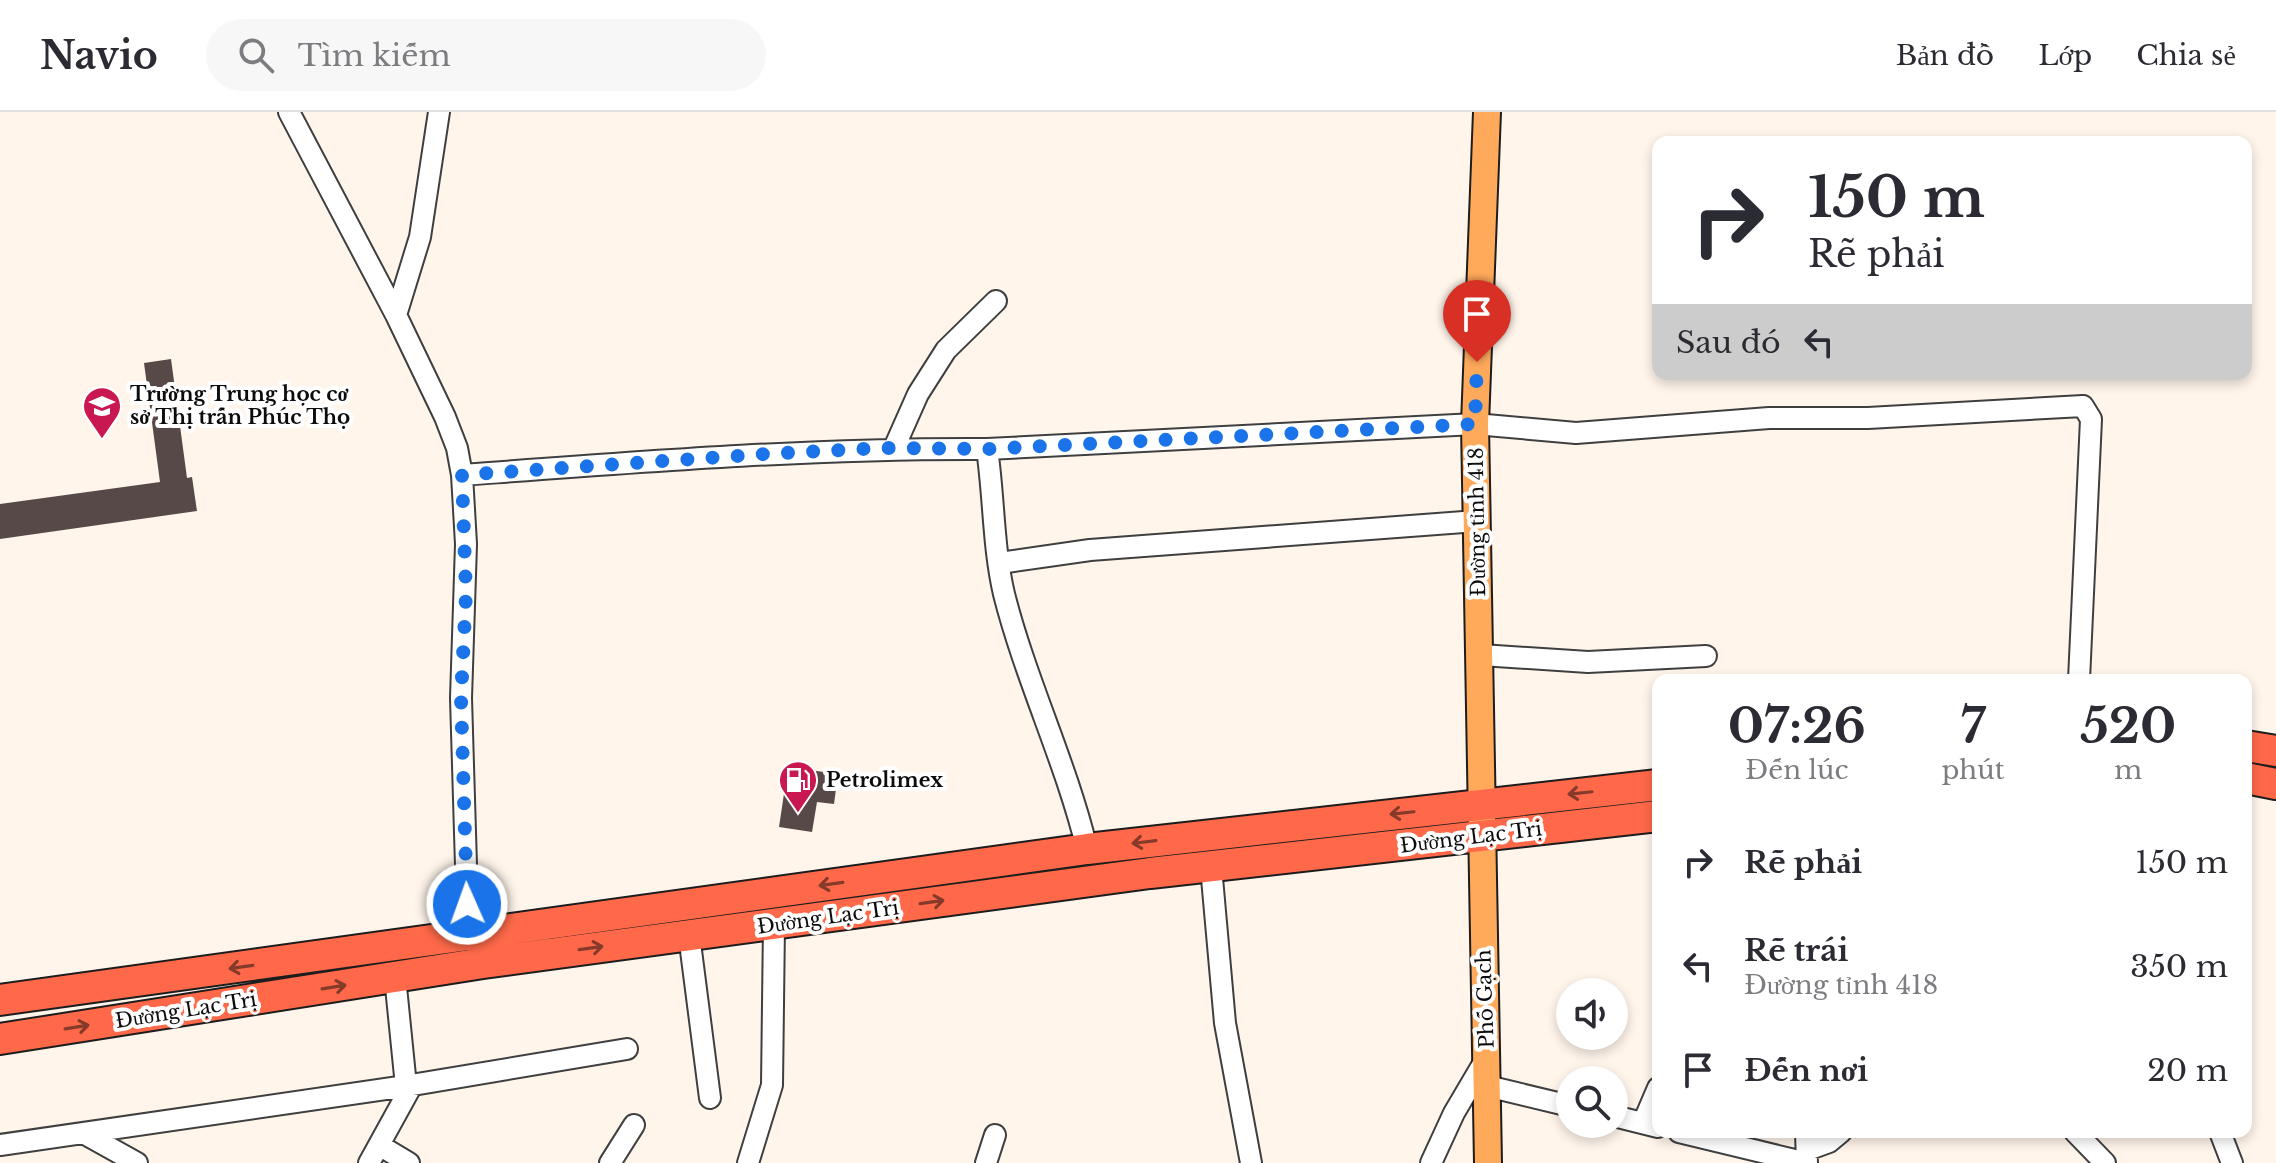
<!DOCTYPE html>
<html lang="vi">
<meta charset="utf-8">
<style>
body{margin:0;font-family:"Libre Baskerville",serif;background:#f7f7f7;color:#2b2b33;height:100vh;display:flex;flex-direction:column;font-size:30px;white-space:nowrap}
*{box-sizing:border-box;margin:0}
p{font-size:26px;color:#7c7c81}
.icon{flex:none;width:44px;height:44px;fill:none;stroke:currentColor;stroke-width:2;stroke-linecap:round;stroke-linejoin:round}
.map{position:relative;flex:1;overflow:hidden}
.side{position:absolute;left:1652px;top:562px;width:600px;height:464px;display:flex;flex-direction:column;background:#fff;border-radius:16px;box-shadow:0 4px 12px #0003}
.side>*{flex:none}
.banner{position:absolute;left:1652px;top:24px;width:600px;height:244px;border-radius:16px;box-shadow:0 4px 12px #0003;background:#fff;color:#2b2b33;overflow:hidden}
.fabs{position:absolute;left:1556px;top:866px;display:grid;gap:16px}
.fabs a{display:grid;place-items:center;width:72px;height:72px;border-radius:50%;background:#fff;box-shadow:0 4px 12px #0003;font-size:40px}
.pin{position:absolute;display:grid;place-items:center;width:68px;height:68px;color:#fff;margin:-82px -34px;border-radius:50% 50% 50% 0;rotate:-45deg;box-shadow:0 0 8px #0007}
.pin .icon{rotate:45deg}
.me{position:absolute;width:88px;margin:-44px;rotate:358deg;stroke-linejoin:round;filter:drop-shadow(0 0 6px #0008)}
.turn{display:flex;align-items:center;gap:28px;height:168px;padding:0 24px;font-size:36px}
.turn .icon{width:104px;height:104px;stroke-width:2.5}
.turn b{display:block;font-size:56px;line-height:68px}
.then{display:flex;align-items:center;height:76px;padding:0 24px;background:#0003;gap:16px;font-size:30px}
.eta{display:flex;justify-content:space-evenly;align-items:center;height:136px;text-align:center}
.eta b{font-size:48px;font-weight:800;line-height:56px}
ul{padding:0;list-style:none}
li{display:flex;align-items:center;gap:24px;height:104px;padding:0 24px}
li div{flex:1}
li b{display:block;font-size:30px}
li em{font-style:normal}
header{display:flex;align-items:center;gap:48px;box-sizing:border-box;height:112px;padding:0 40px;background:#fff;border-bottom:2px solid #e1e1e2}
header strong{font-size:38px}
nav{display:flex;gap:44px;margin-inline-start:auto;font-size:28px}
.search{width:560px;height:72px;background:#f7f7f7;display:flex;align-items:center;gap:20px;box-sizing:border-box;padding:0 28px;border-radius:44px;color:#7c7c81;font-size:30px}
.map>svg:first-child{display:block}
.building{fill:#564947}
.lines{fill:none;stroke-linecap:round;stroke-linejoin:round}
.minor-casing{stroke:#3f3f3f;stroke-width:24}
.major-casing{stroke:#1d1d1d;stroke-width:30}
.highway-casing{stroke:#1d1d1d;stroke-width:34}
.minor{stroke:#fff;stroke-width:20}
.major{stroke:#ffa95b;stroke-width:26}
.highway{stroke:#ff6949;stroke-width:30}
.oneway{stroke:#863a2a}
.route{stroke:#1a73e8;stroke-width:14;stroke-dasharray:0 25.2}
.labels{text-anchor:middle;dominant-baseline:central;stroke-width:8;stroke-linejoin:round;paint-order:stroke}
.poi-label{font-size:20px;font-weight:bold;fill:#0c0c0c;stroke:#fff;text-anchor:start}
.street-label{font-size:20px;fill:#0c0c0c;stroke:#fff}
</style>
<header>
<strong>Navio</strong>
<div class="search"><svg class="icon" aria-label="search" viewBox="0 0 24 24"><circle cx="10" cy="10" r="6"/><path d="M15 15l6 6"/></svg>Tìm kiếm</div>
<nav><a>Bản đồ</a><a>Lớp</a><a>Chia sẻ</a></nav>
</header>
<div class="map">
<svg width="2276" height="1051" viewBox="0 0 2276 1051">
<rect width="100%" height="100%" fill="#fff5eb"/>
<path class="building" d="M171,247l16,119 5,-1 5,34 -197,28v-35l160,-22 -16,-119z
M788,655l50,7 -4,30 -17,-2 -5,30 -33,-5z"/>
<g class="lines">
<g class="minor-casing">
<path id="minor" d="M289,0l107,203 49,102 12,31 5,27 4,69 -5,154 7,235
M396,203l24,-78 19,-125
M894,336l24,-54 28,-44 50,-49
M462,363c175,-13 349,-27 525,-26
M1000,451l90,-13 387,-29
M1481,543l107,7 118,-6
M1087,737c-21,-87 -61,-168 -83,-255 -11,-47 -10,-98 -17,-145l488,-25 101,9 193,-15h99l215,-12 8,13 -12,261
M1211,755l14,156 26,140
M689,823l21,163
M395,865l11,109
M1487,974l83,20
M1614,1004l44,11
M1643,1011l15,-35
M1679,1020l128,31 -1,-31
M2075,1020l30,31
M2220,1020l12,31
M85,1022l52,29
M0,1033l406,-59 221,-37
M379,1033l30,18
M1807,1038l22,-8 12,-10
M369,1051l43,-78
M610,1051l24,-38
M748,1051l24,-78 2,-161
M986,1051l9,-28
M1431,1051l23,-50 33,-56"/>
</g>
<g class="major-casing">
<path id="major" d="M1487,0l-12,312 13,739"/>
</g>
<g class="highway-casing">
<path id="highway" d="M2246,634l30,5
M2246,666l30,6
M0,888l1087,-151 571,-64
M0,927l483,-76 667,-90 508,-57"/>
</g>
<use href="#minor" class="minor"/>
<use href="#major" class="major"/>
<use href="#highway" class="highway"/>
</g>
<defs><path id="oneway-shaft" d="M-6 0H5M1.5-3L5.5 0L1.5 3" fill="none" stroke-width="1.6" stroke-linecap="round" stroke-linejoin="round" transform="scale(2)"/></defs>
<g class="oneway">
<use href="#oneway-shaft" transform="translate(1580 681) rotate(174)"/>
<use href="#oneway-shaft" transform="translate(1402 701) rotate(174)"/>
<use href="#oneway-shaft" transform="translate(1144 730) rotate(173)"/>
<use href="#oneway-shaft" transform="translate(831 772) rotate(172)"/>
<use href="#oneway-shaft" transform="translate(932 790) rotate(-8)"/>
<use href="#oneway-shaft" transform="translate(591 836) rotate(-8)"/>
<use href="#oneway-shaft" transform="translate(241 855) rotate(172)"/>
<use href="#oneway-shaft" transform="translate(334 875) rotate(-9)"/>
<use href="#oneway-shaft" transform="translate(77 915) rotate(-9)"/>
</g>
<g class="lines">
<path class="route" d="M467,792l-6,-206 5,-104 -4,-119 303,-21 116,-6 106,1 488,-25 2,-62"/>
</g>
<defs>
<g id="school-pin" transform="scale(2)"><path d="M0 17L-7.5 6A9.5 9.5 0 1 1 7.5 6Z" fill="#c91751" stroke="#fff"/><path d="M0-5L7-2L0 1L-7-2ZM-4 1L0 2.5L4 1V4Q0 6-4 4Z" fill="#fff"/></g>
<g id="fuel-pin" transform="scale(2)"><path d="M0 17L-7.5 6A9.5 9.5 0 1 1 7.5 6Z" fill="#c91751" stroke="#fff"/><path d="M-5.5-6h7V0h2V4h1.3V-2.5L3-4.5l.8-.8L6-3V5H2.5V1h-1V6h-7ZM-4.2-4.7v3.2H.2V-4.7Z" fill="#fff"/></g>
</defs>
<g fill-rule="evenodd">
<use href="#school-pin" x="102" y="294"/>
<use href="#fuel-pin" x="798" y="668"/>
</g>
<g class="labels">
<g class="poi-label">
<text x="130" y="282">Trường Trung học cơ<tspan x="130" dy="23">sở Thị trấn Phúc Thọ</tspan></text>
<text x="826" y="668">Petrolimex</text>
</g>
<g class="street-label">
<text transform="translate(1477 410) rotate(-91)">Đường tỉnh 418</text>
<text transform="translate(1471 725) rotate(-7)">Đường Lạc Trị</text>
<text transform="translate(828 805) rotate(-8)">Đường Lạc Trị</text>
<text transform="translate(1485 887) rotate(-92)">Phố Gạch</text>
<text transform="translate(186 898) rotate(-9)">Đường Lạc Trị</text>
</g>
</g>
</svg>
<div class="fabs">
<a><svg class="icon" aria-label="sound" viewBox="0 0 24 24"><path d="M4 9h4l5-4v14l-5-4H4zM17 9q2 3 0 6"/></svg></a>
<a><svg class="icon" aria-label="search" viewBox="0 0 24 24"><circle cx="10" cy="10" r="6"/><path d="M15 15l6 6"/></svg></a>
</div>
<div class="pin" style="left:1477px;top:250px;background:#d93025"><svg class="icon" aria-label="arrive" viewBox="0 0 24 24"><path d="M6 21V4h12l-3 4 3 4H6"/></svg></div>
<svg class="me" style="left:467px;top:792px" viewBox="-20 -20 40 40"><circle r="17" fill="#1a73e8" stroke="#fff" stroke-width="3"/><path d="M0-11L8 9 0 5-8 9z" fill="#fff"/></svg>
<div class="banner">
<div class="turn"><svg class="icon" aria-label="right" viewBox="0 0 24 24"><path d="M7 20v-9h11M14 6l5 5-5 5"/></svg><div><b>150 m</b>Rẽ phải</div></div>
<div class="then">Sau đó<svg class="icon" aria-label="left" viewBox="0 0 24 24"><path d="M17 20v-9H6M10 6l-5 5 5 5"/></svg></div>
</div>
<section class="side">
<div class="eta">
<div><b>07:26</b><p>Đến lúc</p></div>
<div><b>7</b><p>phút</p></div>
<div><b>520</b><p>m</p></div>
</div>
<ul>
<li><svg class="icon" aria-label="right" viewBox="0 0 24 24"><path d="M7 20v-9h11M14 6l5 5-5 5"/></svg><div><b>Rẽ phải</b></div><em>150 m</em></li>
<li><svg class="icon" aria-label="left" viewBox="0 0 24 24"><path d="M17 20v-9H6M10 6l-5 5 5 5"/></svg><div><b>Rẽ trái</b><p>Đường tỉnh 418</p></div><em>350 m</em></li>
<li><svg class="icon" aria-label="arrive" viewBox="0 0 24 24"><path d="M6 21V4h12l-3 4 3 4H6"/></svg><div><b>Đến nơi</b></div><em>20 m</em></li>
</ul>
</section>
</div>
